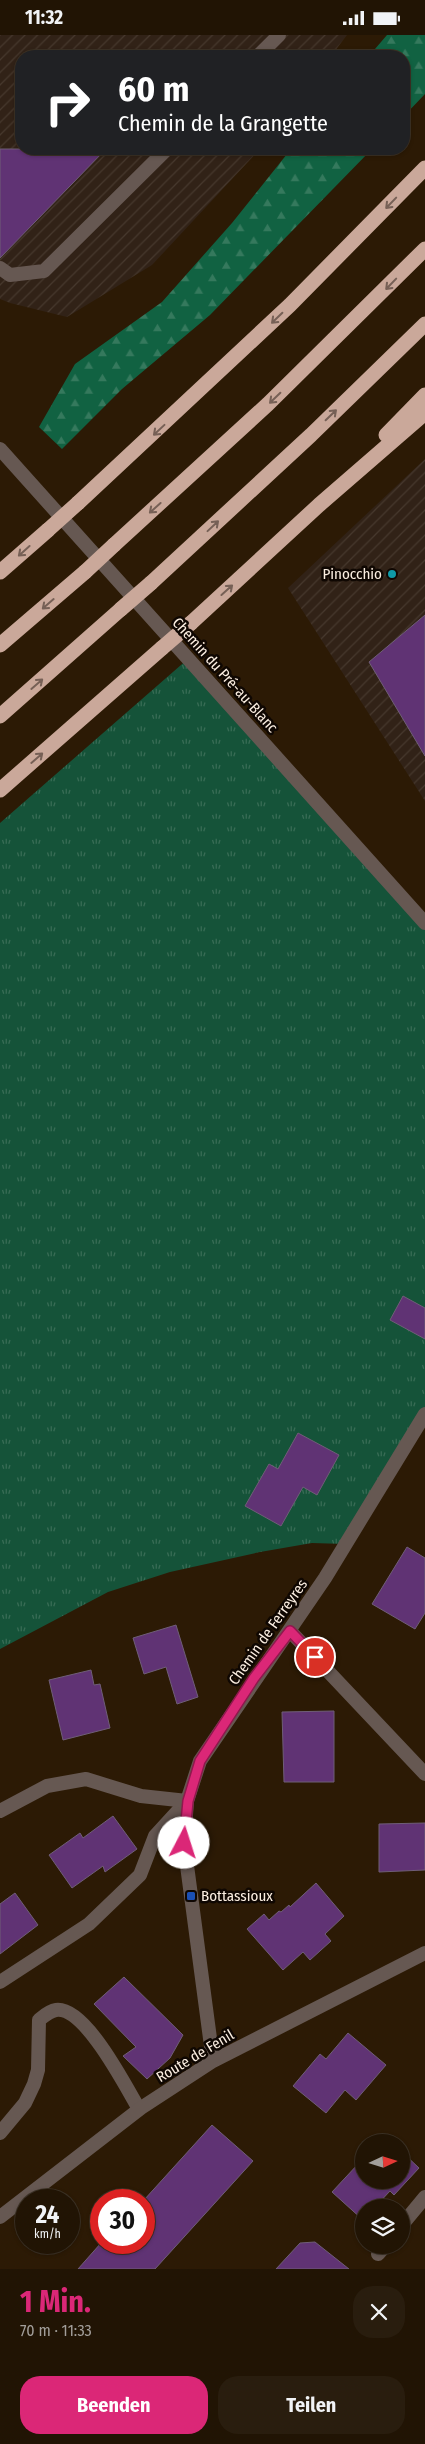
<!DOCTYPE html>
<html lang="de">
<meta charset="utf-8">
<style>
body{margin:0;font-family:"Fira Sans Condensed",sans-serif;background:#291d0e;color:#f1f3f6;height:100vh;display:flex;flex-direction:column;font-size:19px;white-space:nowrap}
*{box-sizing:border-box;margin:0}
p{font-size:16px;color:#a29e9a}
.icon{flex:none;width:28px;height:28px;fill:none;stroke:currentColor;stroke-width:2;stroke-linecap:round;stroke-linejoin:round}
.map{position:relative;height:2234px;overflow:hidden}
.drawer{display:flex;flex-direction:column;background:#211404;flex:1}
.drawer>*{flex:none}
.banner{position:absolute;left:15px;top:15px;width:395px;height:105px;border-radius:20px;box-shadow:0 1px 4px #0004,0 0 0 1px #3e3326;background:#202124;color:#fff;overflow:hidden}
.needle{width:32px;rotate:86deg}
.buttons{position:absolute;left:355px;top:2099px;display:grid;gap:10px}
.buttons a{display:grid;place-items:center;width:55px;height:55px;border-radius:50%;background:#211404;box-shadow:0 1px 4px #0004,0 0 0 1px #3e3326;font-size:25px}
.speed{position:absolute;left:15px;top:2154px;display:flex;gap:10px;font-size:25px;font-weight:700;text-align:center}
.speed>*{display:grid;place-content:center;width:65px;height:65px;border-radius:50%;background:#211404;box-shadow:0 1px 4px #0004,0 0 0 1px #3e3326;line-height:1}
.speed small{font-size:12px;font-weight:400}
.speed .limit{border:8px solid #d22;background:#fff;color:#111}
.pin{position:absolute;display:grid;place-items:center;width:42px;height:42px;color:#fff;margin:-21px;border:2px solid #fff;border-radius:50%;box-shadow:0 1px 5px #0007}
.me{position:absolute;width:55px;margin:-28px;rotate:5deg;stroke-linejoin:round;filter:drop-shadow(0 0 4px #0008)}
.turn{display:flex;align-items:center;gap:18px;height:105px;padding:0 20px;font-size:22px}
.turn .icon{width:65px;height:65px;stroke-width:2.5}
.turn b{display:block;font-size:35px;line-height:42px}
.round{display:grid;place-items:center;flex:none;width:52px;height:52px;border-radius:20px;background:#291d0e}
.headline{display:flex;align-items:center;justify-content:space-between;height:85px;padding:0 20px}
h1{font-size:30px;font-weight:700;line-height:38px;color:#db2777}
.primary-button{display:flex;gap:10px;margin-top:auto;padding:10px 20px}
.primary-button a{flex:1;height:58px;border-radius:20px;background:#db2777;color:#fff;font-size:20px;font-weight:700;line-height:58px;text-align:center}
.primary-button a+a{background:#291d0e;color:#f1f3f6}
.status{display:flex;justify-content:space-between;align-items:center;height:35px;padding:0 25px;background:#211404;direction:ltr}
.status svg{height:14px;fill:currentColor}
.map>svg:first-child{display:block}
.industrial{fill:url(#industrial-furrows)}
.grass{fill:url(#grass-tufts)}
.forest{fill:url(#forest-firs)}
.building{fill:#603374;stroke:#6f5e77}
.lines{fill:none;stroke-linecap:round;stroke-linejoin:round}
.service{stroke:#665852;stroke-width:14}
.minor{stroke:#665852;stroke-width:14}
.tertiary{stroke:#665852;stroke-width:14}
.motorway{stroke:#caa89a;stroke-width:15}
.motorway-bridge{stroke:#caa89a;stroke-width:15}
.oneway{stroke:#766056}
.route-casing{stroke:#8e194d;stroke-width:12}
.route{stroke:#db2777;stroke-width:9}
.culture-dot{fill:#0f9aa8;stroke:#0f0702;stroke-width:2}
.transit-dot{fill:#1a4fb4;stroke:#0f0702;stroke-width:2}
.labels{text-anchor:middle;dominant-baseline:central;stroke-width:5;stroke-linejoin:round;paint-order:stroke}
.poi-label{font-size:15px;fill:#fcefe2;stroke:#0f0702;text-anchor:end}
.street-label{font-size:15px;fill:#fcefe2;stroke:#0f0702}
</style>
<div class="status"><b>11:32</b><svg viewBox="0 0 49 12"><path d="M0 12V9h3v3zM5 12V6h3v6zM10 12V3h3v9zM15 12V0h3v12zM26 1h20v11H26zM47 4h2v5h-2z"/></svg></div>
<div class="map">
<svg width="425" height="2234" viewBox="0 0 425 2234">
<defs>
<pattern id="industrial-furrows" width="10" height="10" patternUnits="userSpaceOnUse" patternTransform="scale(1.25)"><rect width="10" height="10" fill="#312217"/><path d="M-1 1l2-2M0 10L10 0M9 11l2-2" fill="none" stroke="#46382d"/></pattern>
<pattern id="grass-tufts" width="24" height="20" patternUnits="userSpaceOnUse" patternTransform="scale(1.25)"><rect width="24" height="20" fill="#155339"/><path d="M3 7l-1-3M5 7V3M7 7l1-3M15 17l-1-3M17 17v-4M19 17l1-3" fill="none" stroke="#386c55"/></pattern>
<pattern id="forest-firs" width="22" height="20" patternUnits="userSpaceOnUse" patternTransform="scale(1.25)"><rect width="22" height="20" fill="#116242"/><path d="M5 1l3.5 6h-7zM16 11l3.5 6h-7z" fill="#35795d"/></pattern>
</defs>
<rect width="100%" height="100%" fill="#2c1a05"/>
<path class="industrial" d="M0,0h347l-16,21h-310v93h239l-108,116 -85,52 -57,-14 -10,-4z
M425,424v342l-137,-213z"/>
<path class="grass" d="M189,623l236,265v491l-80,130 -33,-1 -52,9 -90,20 -62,20 -108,57v-826z"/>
<path class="forest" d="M387,0h38v59l-21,22v-60h-35z
M291,114h81l-162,166 -88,74 -60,60 -23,-22 36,-63 87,-62 70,-79z"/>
<path class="building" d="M0,114h106l-106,109z
M425,580v141l-56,-94z
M403,1261l22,12v31l-35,-19z
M298,1398l41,22 -22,40 -14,-8 -22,39 -36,-20 24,-42 9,5z
M407,1512l18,11v55l-10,16 -43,-25z
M176,1590l22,72 -21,7 -11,-37 -22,7 -11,-36z
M91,1635l3,15 6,-1 10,44 -47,12 -14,-60z
M334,1676v71h-50l-2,-70z
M113,1781l24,33 -32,23 -2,-6 -31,22 -23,-33 31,-22 3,5z
M425,1788v47l-46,2v-48z
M316,1848l28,33 -19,18 6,7 -21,19 -7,-8 -20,18 -36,-41 17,-15 5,6 10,-9 2,1 8,-7 1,2z
M15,1858l23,32 -38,29v-50z
M124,1942l59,58 -13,23 -23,21 -24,-23 13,-9 -42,-43z
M348,1998l38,32 -30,35 -11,-10 -19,23 -33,-27 27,-32 6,5z
M212,2090l41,36 -98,108h-77l23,-26h43v-43z
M401,2116l18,17 -25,27 -4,-4 -15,16h-11l-1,13 -31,-28 27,-29 5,4v13h37z
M315,2207l34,27h-73l24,-26z"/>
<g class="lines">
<path class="service" d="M258,21l21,-21
M0,233l10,7 34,-4 123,-122
M0,1947l89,-58 51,-49 15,-39 32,-35
M0,2098l25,-30 9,-19 4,-14 1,-50c5,-4 10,-9 17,-10 29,-4 70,77 83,99"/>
<path class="minor" d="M290,1596l135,143
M0,1776l47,-25 39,-7 55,17 46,5
M213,2026l-29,-218 3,-42 13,-40 125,-183 100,-164
M0,2182l141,-109 72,-47 212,-108
M401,2191l24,-29
M378,2219l8,-9"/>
<path class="tertiary" d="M0,414l425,474"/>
<path class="motorway" d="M386,400l39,-40
M78,468l212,-198 135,-137
M114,510l154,-141 157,-155
M0,537l48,-42
M151,548l160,-148 114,-111
M191,588l128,-118 106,-92
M0,610l85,-73
M0,681l121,-107
M0,755l162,-142"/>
<path class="motorway-bridge" d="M48,495l30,-27
M85,537l29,-27
M121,574l30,-26
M162,613l29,-25"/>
</g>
<defs><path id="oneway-shaft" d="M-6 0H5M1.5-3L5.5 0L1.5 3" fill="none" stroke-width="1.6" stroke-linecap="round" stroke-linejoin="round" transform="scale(1.25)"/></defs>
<g class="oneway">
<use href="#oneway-shaft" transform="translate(391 168) rotate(134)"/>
<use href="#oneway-shaft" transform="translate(391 249) rotate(134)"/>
<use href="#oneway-shaft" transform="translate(277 283) rotate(136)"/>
<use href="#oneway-shaft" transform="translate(275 363) rotate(136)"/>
<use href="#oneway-shaft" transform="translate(331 380) rotate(-44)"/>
<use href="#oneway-shaft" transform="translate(159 395) rotate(137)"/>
<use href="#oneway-shaft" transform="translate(155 473) rotate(138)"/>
<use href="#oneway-shaft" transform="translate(213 491) rotate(-43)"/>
<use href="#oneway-shaft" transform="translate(24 516) rotate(138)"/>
<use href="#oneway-shaft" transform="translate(227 555) rotate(-42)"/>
<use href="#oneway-shaft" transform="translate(48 569) rotate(139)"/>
<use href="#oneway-shaft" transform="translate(37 649) rotate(-41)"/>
<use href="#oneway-shaft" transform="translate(37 723) rotate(-41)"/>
</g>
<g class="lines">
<g class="route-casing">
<path id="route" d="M184,1808l4,-42 12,-40 54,-83 36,-47 25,26"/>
</g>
<use href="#route" class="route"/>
</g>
<circle class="culture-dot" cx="392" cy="539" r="5"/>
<rect class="transit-dot" x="186" y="1856" width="10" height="10" rx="2.5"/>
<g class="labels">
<g class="poi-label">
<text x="382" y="539">Pinocchio</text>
<text x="201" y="1861" text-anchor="start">Bottassioux</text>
</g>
<g class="street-label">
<text transform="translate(225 640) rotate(48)">Chemin du Pré-au-Blanc</text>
<text transform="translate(268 1597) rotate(-55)">Chemin de Ferreyres</text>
<text transform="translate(195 2021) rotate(-31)">Route de Fenil</text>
</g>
</g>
</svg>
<div class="buttons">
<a><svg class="needle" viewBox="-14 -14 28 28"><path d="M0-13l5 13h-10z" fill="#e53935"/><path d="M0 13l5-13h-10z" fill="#a29e9a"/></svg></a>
<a><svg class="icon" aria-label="layers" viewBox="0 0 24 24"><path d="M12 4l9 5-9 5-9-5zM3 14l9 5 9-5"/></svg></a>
</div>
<div class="speed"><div>24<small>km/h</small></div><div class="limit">30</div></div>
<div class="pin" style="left:315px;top:1622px;background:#d93025"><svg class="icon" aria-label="arrive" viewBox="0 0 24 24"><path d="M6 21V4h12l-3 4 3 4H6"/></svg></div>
<svg class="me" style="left:184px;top:1808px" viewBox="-20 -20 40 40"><circle r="19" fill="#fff"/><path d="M0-13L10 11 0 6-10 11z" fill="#db2777"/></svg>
<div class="banner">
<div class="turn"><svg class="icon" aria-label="right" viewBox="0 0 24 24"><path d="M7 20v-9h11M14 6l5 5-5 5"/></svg><div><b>60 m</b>Chemin de la Grangette</div></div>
</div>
</div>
<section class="drawer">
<div class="headline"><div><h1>1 Min.</h1><p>70 m · 11:33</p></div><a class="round"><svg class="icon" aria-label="close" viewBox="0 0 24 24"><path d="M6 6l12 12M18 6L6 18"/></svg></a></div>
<div class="primary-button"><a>Beenden</a><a>Teilen</a></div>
</section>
